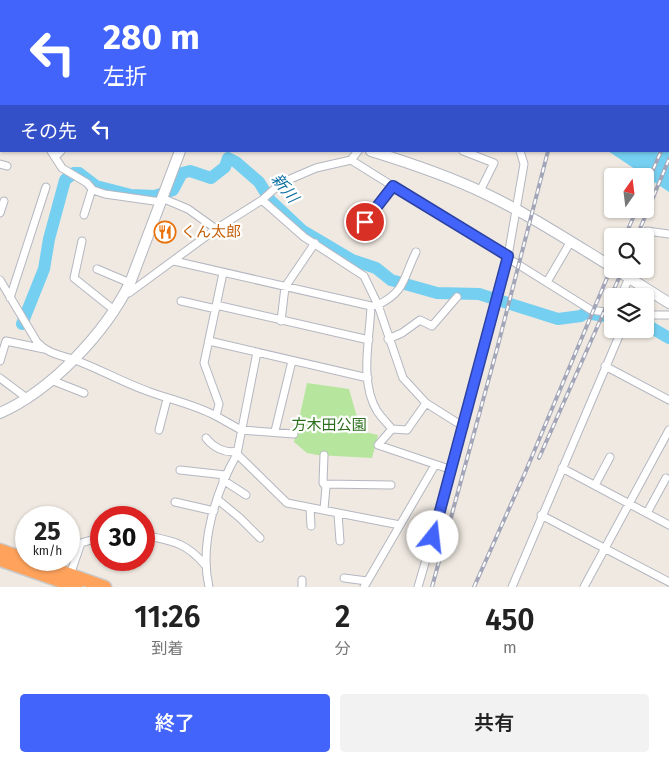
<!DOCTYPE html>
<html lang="ja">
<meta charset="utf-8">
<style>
body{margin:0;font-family:"Fira Sans","Noto Sans JP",sans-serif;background:#f2f2f2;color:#222;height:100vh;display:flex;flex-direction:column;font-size:19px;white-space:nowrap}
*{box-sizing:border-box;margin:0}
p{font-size:16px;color:#767676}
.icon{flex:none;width:28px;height:28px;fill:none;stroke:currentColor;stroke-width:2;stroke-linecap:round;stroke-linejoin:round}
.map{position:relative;height:587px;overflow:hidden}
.drawer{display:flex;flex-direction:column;background:#fff;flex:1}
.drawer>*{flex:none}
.hud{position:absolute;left:0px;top:0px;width:670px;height:152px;box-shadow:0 1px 4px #0004;background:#4264fb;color:#fff;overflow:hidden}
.needle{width:32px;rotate:14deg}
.controls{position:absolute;left:604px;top:168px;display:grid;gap:10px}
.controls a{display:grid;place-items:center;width:50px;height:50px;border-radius:5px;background:#fff;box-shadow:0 1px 4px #0004;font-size:25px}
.speed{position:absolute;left:15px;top:506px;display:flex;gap:10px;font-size:25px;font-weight:700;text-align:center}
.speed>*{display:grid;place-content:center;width:65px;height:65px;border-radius:50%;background:#fff;box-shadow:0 1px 4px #0004;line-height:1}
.speed small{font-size:12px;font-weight:400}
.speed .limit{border:8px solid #d22;background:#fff;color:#111}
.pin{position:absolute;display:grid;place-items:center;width:42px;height:42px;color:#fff;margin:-21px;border:2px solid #fff;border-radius:50%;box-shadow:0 1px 5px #0007}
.me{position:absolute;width:55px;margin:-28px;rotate:16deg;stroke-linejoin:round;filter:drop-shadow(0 0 4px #0008)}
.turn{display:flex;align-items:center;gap:18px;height:105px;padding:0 20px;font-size:22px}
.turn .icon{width:65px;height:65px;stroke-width:2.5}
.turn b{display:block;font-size:35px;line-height:42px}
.then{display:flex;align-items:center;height:48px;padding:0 20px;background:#0003;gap:10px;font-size:19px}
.eta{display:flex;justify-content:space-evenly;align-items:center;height:85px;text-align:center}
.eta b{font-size:30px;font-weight:600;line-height:35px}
.primary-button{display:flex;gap:10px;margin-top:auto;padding:10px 20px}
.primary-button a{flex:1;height:58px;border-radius:5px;background:#4264fb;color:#fff;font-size:20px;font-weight:600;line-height:58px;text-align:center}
.primary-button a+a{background:#f2f2f2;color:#222}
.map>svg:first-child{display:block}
.green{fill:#b6e59e}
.water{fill:#75cff0}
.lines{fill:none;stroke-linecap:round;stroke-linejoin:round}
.river{stroke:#75cff0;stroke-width:12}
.street-casing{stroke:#b4b7c1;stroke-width:9}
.secondary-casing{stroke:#b4b7c1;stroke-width:12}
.highway-casing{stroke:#c9c9c9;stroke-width:15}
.street{stroke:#fff;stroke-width:7}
.secondary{stroke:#fff;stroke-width:10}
.highway{stroke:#ffa35c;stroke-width:12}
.rail-casing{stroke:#a3a6b8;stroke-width:4}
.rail{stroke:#fff;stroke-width:2;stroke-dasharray:5.5;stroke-linecap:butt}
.route-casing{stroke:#2b41a3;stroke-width:12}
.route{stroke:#4264fb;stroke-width:9}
.labels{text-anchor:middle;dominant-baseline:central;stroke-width:4.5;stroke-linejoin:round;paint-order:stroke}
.food-label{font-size:15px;fill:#c56008;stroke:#fff;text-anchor:start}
.park-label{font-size:15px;fill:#2c6e1b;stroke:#fff}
.water-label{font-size:16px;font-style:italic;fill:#0d6fa3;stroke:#fff}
</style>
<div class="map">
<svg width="669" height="587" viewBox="0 0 669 587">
<rect width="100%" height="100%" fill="#efe9e1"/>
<path class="green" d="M508,0h161v120v-119z
M307,383l42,6 10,35 7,-1 -1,9 13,3 -6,23 -55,-3 -10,-2 -13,-11z"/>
<path class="water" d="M412,0h87l2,1h-89z
M669,130v62l-61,-41h61z"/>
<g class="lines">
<path class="river" d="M158,0v1
M228,158l8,4 23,20 11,18 33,31 49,29 24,8 15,12 46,13 42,1 79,25 23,-3 4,-3 27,4
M22,324l22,-55 5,-30 16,-59 9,-7h5l17,13 35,9 24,1 18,-6 9,-17 8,-2 21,7 14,-11 3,-9
M645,324l24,14"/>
<g class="street-casing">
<path id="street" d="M5,0l4,1
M189,0l1,1
M250,0l1,1
M357,0l1,1
M396,0l1,1
M61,1l1,-1
M330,1l1,-1
M501,1l1,-1
M0,118h1
M51,151l11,17 25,15 6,7 12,4 56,8
M463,151l31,12 -14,28
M55,157l6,-6
M351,160l240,150 21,3
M0,164l7,2
M162,198l26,11 28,20
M262,200l42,37 60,39 14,29c28,-14 25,-27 38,-53
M0,213l4,-12
M84,215l8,-26
M365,222l28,-36
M644,236l3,-5 22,3
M82,241l-8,37 40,32
M174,261l197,45 7,-1 25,73 23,25 38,24
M97,269l33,14
M223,273l-19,90 15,41 -3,12 25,14 53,4
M0,280l37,62c11,12 23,13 38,18 25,9 49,23 75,32 22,8 46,13 66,24
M547,282l24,-41
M125,293h4l87,-64 46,-29 19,-17 35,-15 35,-8 7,-9
M621,296l12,-27
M10,298l36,-111
M181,301l35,8
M216,305l153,35
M371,306c-1,32 -12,75 6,105 4,6 10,12 15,18l15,1 19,-27
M645,315h24
M281,321l4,-34 30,-44
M388,339l14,-6 18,-13 12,6 25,-29
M209,341l159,37
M257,352l-20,102 50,49 113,22
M0,361l6,-20 38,8
M605,366l64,34
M0,378l28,21
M51,380l33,13
M392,429l-14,16 74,25
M159,430l8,-31
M275,431l17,-70
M206,438c7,9 19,16 31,13
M562,468l107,57
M180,470l45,5
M223,480l23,15
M324,484l67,1
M595,485l15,-28
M217,499l23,19 20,20
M175,502l39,9
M310,508l1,18
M324,509l2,-22 -3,-4 1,-28
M647,513l19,-35
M338,514l2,27
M541,515l128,67
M144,535c28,6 42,7 61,30
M69,542l11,3
M70,575l11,-32 20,-6
M344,578l23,3
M302,580v7
M209,587c-10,-43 7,-96 28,-133
M364,587l71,-122
M418,587l34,-117 56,-214 16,-92 -4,-13
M512,587l110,-258
M584,587l85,-157"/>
</g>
<g class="secondary-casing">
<path id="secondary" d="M0,39h1
M371,151c39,12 78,25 115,43 44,21 85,48 126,73
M615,269l54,34
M0,413c52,-23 105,-80 130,-130l50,-132"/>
</g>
<g class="highway-casing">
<path id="highway" d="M0,550l26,9
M0,560l77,27
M29,560l76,27"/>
</g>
<use href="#street" class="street"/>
<use href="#secondary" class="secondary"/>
<use href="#highway" class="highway"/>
<g class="rail-casing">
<path id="rail" d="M586,1v-1
M669,133v-1
M645,189l16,-38
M625,236l12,-27
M637,236l32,-77
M539,458l84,-189
M432,587l65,-238 51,-198
M474,587l51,-114 87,-207"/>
</g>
<use href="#rail" class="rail"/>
</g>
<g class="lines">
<g class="route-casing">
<path id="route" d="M365,222l28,-36 115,70 -75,281"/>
</g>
<use href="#route" class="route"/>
</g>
<defs>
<g id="restaurant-ring" transform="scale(1.125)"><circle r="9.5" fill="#fff" stroke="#e8710a" stroke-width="1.5"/><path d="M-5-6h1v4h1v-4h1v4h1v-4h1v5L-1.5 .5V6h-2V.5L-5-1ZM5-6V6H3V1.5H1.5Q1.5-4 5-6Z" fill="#e8710a"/></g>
</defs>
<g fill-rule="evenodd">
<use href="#restaurant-ring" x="165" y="232"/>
</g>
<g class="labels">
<g class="food-label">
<text x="181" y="232">くん太郎</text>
</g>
<g class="park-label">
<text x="329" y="425">方木田公園</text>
</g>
<g class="water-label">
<text transform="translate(285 188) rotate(51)">新川</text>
</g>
</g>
</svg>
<div class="controls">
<a><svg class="needle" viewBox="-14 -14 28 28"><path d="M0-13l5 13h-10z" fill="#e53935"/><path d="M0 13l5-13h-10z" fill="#767676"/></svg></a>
<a><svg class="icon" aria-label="search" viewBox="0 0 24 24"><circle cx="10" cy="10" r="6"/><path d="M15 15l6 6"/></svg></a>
<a><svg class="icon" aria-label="layers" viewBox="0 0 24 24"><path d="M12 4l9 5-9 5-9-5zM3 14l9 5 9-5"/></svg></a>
</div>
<div class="speed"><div>25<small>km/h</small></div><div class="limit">30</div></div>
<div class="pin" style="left:365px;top:222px;background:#d93025"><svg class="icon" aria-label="arrive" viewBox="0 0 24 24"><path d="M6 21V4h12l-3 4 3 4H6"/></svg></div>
<svg class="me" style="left:433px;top:537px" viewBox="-20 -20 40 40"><circle r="19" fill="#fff"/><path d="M0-13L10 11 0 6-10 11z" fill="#4264fb"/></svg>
<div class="hud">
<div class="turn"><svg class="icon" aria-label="left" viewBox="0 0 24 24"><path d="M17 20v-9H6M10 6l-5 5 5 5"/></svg><div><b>280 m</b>左折</div></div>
<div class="then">その先<svg class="icon" aria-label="left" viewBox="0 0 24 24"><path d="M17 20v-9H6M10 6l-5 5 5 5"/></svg></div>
</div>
</div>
<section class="drawer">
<div class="eta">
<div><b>11:26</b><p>到着</p></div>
<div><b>2</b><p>分</p></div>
<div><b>450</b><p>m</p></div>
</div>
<div class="primary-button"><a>終了</a><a>共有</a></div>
</section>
